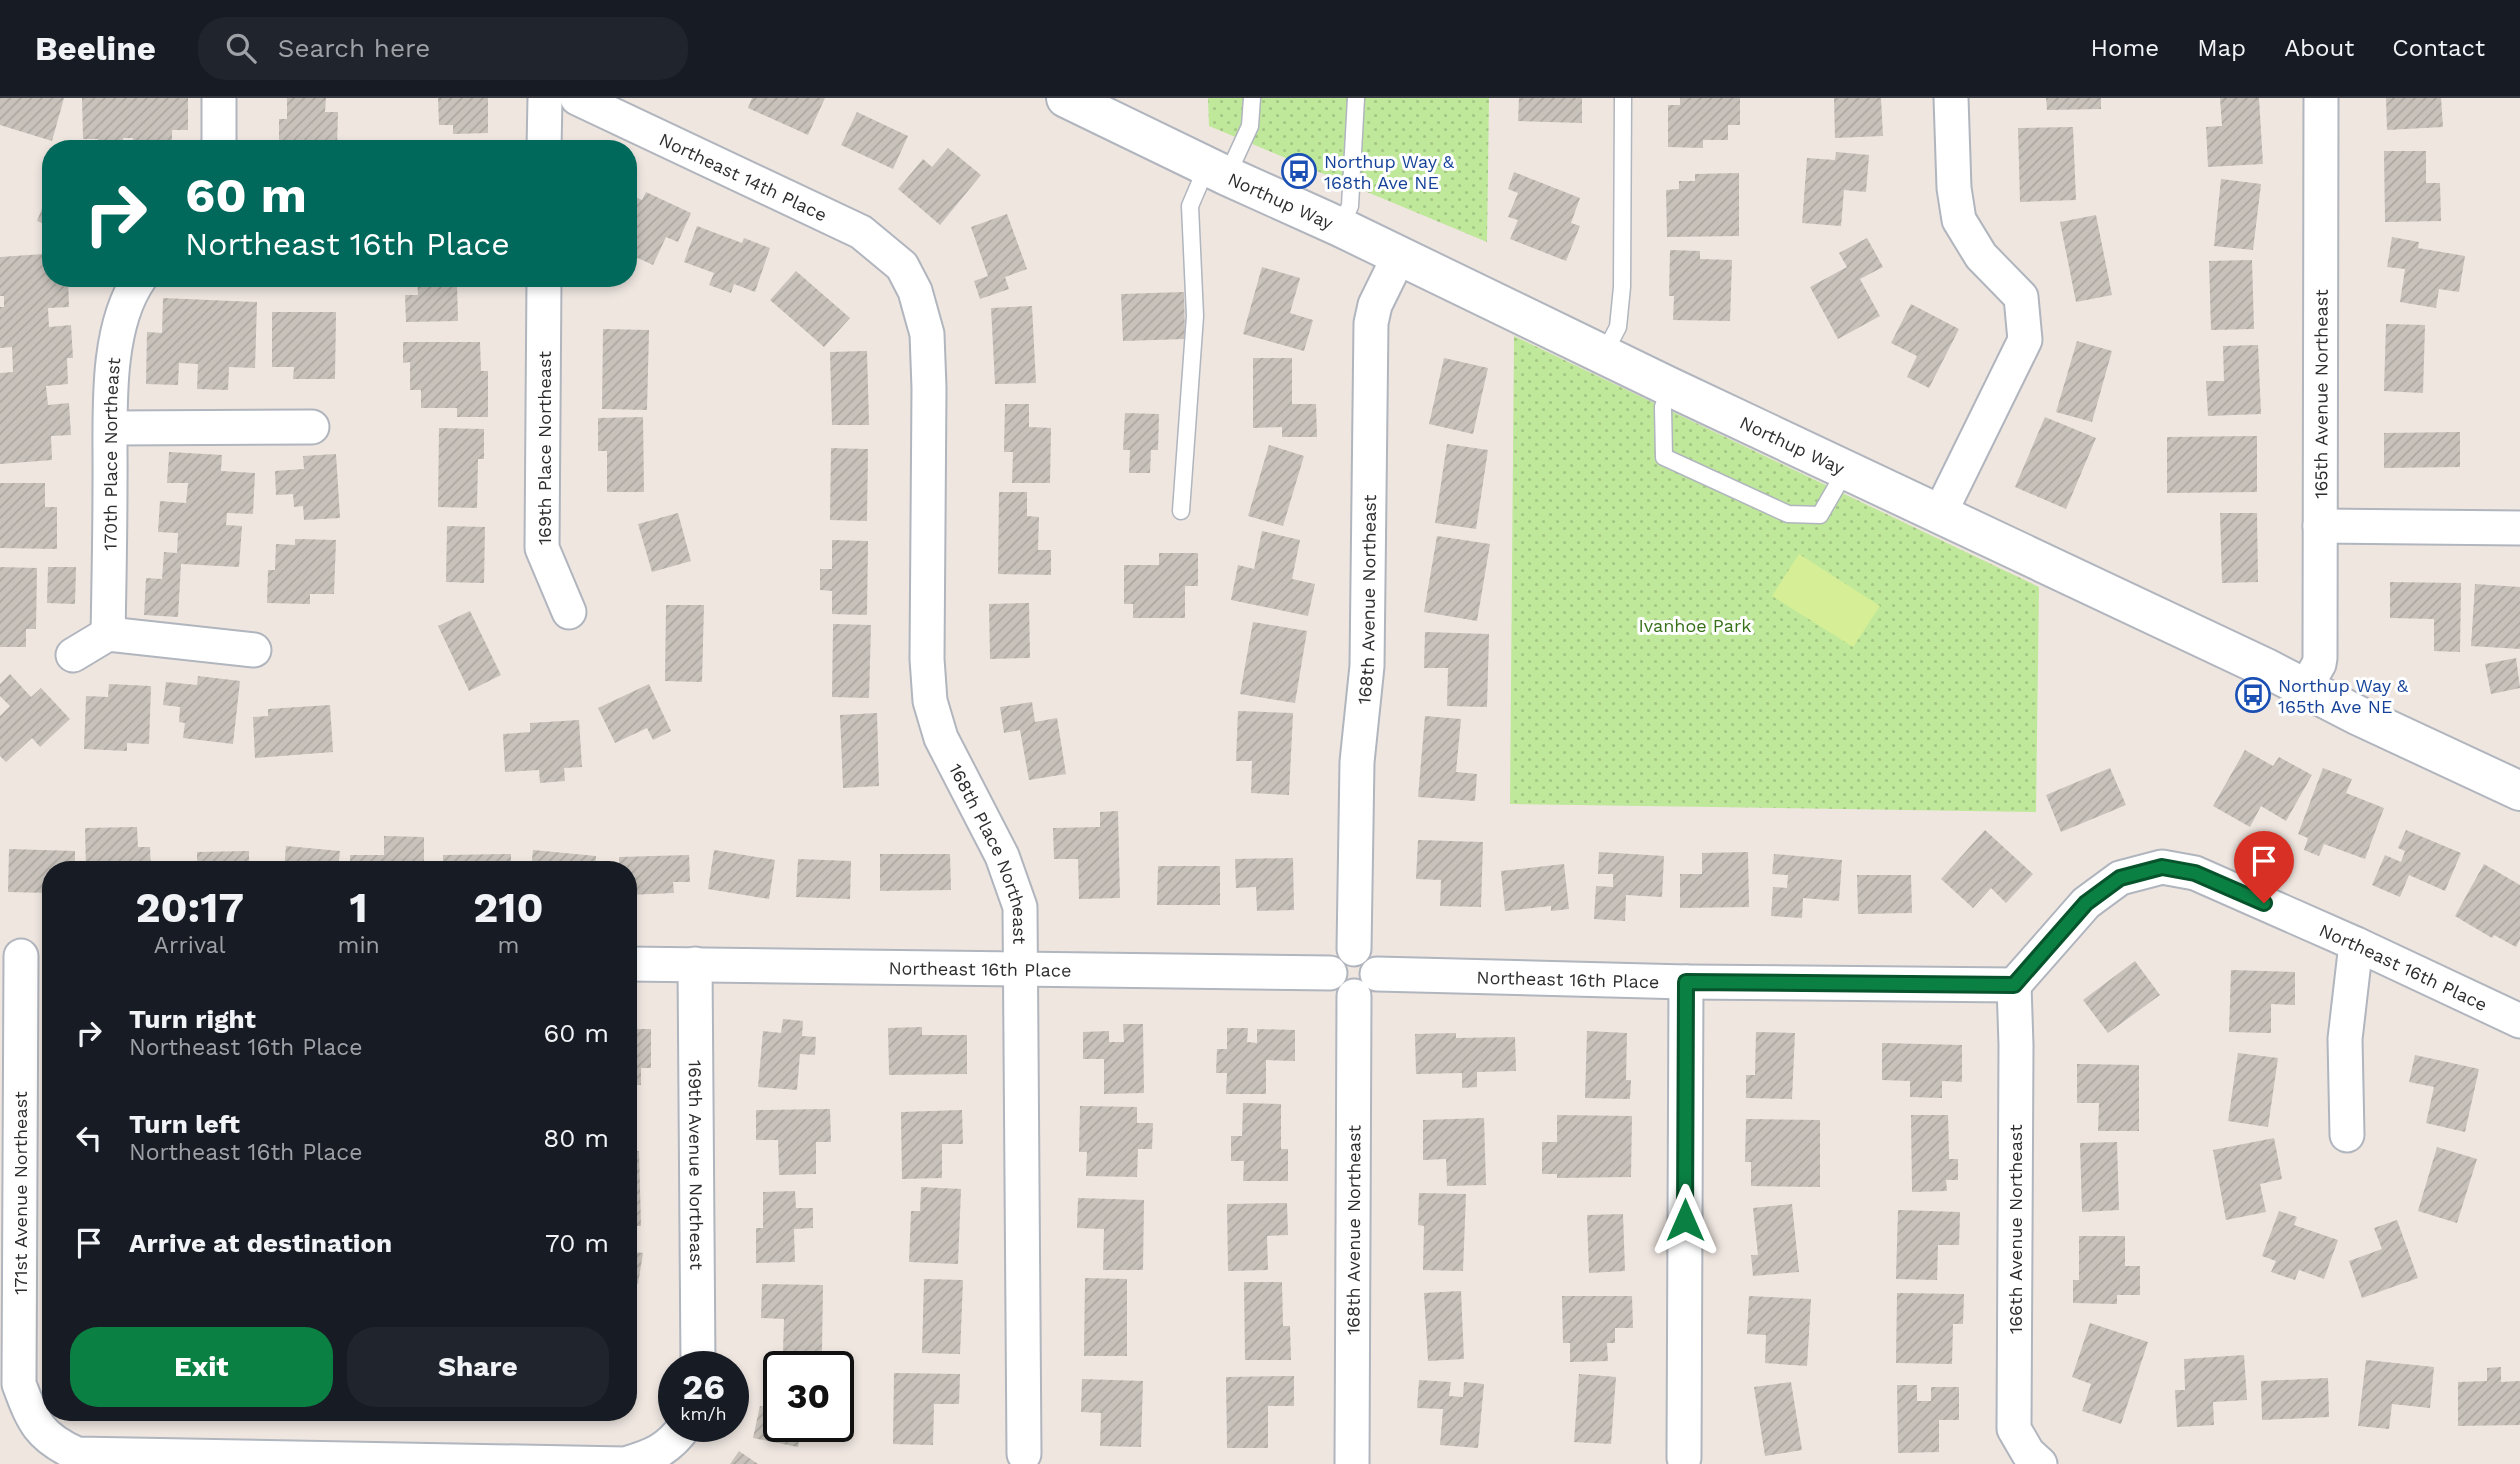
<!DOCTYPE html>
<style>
body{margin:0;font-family:"Work Sans",sans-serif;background:#20242c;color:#f1f3f6;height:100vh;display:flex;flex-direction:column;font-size:26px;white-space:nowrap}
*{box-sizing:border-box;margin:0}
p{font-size:23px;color:#9ea1a6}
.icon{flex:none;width:38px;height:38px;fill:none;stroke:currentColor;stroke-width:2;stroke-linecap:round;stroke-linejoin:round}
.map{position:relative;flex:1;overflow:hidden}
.drawer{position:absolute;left:42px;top:763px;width:595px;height:560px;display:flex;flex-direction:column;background:#171b24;border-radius:28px;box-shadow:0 4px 10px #0003}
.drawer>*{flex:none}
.top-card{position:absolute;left:42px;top:42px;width:595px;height:147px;border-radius:28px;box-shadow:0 4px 10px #0003;background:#00695c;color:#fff;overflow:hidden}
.speed{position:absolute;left:658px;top:1253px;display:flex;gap:14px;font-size:35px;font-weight:700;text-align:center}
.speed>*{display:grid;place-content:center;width:91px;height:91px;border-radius:50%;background:#171b24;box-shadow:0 4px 10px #0003;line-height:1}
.speed small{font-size:18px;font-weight:400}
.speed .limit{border:4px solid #111;border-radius:10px;background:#fff;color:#111}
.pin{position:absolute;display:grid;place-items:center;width:60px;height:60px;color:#fff;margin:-72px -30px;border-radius:50% 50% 50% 0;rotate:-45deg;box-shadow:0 0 7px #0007}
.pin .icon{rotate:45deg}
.me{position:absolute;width:77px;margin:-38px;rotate:0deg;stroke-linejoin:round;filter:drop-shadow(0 0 5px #0008)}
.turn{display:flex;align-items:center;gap:24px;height:147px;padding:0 28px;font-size:32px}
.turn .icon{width:91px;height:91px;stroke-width:2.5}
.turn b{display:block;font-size:49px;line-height:60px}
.eta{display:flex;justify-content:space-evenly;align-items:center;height:119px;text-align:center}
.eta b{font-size:42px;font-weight:700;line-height:49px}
.cta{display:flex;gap:14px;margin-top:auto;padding:14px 28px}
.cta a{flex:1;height:80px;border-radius:28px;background:#0b8043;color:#fff;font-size:28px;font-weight:700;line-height:80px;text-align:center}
.cta a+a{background:#20242c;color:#f1f3f6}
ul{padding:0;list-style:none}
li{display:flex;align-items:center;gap:21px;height:105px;padding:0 28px}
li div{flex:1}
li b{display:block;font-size:26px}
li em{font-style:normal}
header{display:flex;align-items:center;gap:42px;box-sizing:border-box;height:98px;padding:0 35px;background:#171b24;border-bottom:2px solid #363941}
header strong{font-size:33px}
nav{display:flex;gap:38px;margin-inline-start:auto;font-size:24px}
.search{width:490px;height:63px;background:#20242c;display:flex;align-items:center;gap:18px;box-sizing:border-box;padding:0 24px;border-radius:28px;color:#9ea1a6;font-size:26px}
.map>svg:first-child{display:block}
.park{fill:url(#park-dots)}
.pitch{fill:#d6ef96}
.building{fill:url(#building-hatch)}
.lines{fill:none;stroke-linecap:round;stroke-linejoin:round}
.lane-casing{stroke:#b0b5be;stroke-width:19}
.street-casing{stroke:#b0b5be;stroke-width:37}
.secondary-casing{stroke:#b0b5be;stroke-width:42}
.lane{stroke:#fff;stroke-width:16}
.street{stroke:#fff;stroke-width:33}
.secondary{stroke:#fff;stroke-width:38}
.route-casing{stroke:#07532c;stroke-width:18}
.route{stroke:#0b8043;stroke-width:12}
.labels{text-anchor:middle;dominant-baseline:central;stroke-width:6;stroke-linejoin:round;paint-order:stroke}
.transit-label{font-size:18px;fill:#164399;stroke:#fff;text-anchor:start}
.street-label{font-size:18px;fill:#2e2e2e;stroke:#fff}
.park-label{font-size:18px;fill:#367018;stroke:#fff}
</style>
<header>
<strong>Beeline</strong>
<div class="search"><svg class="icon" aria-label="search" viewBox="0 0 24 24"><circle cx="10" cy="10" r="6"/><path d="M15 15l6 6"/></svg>Search here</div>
<nav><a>Home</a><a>Map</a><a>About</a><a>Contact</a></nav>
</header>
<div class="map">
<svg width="2520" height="1366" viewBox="0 0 2520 1366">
<defs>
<pattern id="park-dots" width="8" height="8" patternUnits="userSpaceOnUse" patternTransform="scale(1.75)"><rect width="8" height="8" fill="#bfe89a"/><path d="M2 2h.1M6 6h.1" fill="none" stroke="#a4c785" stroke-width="1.8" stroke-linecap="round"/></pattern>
<pattern id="building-hatch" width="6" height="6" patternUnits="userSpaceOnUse" patternTransform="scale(1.75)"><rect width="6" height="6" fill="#c8c2bb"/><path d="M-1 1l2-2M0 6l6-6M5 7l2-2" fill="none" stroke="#aca7a1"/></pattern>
</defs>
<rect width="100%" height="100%" fill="#efe6e0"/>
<path class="park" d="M1208,0h281l-2,144 -278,-116z
M1514,238l525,251 -3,225 -526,-8z"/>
<path class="pitch" d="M1799,456l81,52 -27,41 -81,-51z"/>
<path class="building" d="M0,0h64l-12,43 -52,-16z
M82,0h106v32h-16v19h-39v-11h-10v11h-25v-10h-15z
M287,0h39l-1,14h13l-1,37h-58v-30h8z
M438,0h50v35l-35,1v-9h-14z
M752,0h73l-17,37 -60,-27z
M1519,0h63v25l-64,-2z
M1680,0h60v27h-12v15h-25v8l-35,-1v-42h12z
M1834,0h47l2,38 -48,2z
M2046,0h55v11l-54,1z
M2220,0h39l4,66 -55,3 -2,-40 16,-1z
M2386,0h55l2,29 -56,3z
M857,14l51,24 -15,33 -52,-24z
M2073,29l3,73 -56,2 -2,-74z
M948,50l33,27 -41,50 -42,-36 25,-30 9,8z
M2384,53h42v32h14l1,38 -56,1z
M1836,54l33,3 -3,37 -22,-2 -3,36 -39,-3 5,-65 28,2z
M1514,74l66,26 -9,25 9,3 -14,35 -56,-22 8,-19 -10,-3 10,-24 -10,-4z
M1739,75v63l-72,1 -1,-47 13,-1v-8h16v-7z
M2221,81l40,5 -8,66 -39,-4z
M51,88v41l-14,-6z
M646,94l45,21 -13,29 -12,-5 -13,28 -24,-11 6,-14 -7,-3v-43l14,6z
M1007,116l20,55 -22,8 4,12 -29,10 -6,-18 14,-5 -17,-49z
M2096,117l16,80 -36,7 -16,-80z
M697,128l45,17 2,-5 26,10 -15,44 -21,-8 -3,9 -22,-8 5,-12 -30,-11z
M2392,139l27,5 -1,6 47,8 -6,36 -20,-3 -3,19 -36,-6 5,-33 -18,-2z
M1867,140l16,29 -23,12 20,37 -42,23 -28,-52 37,-20 -8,-14z
M1670,152l30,1v8l32,1 -2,61 -57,-1 1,-24h-5z
M44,156l1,18 6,-1v7h17l1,29 -21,1 1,19 22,-2 2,33h-6l1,26 -22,2 2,19 21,-2 2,32 -20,1 1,24 -52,4v-91l13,-1 -1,-25 -12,1v-41h4v-11h-4v-39z
M2252,162l2,69 -43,1 -2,-69z
M1262,169l38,11 -10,35 23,7 -9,31 -61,-17z
M796,173l54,47 -26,29 -54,-47z
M417,180h68l1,5 -29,1 1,37 -52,1 -1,-27h13z
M1184,194l1,47 -62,2 -2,-47z
M163,200l94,4 -2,66 -26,-1 -1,23 -31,-1 1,-25 -19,-1 -1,22 -32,-1 1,-52 15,1z
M1911,206l48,25 -30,59 -22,-11 10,-21 -26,-13z
M1032,208l4,77 -41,1 -4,-76z
M272,214h64l-1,67h-42l1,-12h-22z
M2386,226l39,1 -2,68 -39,-2z
M603,231l46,1 -2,80 -45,-1z
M2077,243l35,10 -20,71 -36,-10z
M403,244h77l1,29h7v46h-31v-9h-36v-18h-11v-28l-7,1z
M2258,247l3,69 -53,2 -2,-35h18l-1,-35z
M867,253l2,74h-37l-2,-73z
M1253,260h39v46h24l1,33h-35v-10l-29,1z
M1444,260l44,10 -15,66 -44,-10z
M1005,306h24v23l22,1 -1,55h-38l1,-31h-9z
M1125,315l34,1 -1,36h-7l-1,23h-21l1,-23h-7z
M643,319l1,75h-37v-41h-9v-33z
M2045,319l51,21 -30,71 -51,-22z
M439,330l45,1v30h-6l-1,49 -39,-1z
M2460,334v35l-76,1v-35z
M2257,338v56l-90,1v-56z
M1447,346l41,6 -12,79 -41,-6z
M1269,347l35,11 -21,70 -35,-10z
M831,350l37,1 -1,72 -37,-1z
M169,354l53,3 -1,16 34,2 -2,41 -26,-1 -1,12 16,1 -3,41 -58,-3 -3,53 -34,-2 2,-37 16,1 2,-27 13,1 1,-20 -20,-1 2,-31 26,2 2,-20h-21z
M336,356l4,64 -36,2 -1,-14 -9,1 -1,-13 -17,1 -1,-24 29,-2 -1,-13z
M0,385h45v24h12v42l-57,-1z
M999,394h28v24l12,1 -1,33h13v25l-53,-1z
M678,415l13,48 -39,11 -14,-48z
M2220,415h37l1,69 -36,1z
M447,428l38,1 -1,56 -38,-1z
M1262,433l38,9 -8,39 23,5 -7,32 -77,-16 7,-35 16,4z
M1437,438l53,8 -13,77 -53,-9z
M295,441l41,1 -2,54h-24v10l-43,-1 1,-33h7l1,-26 19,1z
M832,442l36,1 -1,74 -35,-1v-23l-12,-1v-21h12z
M1159,455h39v33h-13v32h-52v-14h-9v-39h35z
M0,469l37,1 -1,61h-10v18h-26z
M48,469h28l-1,37 -28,-1z
M2390,484l71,1 -1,69 -26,-1v-32l-44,-1z
M2475,486l45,3v62l-49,-3z
M1029,505l1,55 -40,1 -1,-55z
M666,507h38l-2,77 -37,-1z
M470,513l31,64 -32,16 -31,-65z
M1253,524l54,9 -12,72 -55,-9z
M833,526l38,1 -2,73 -37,-1z
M1425,534l64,2 -2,73 -40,-1 1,-38h-24z
M2516,560l4,30 -29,6 -6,-30z
M10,576l21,23 10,-9 29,31 -30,28 -8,-9 -26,24 -6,-6v-40l10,-10 -10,-10v-12z
M198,578l42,5 -7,63 -50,-6 2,-15 -6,-1 1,-15 -17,-2 3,-23 31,3z
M109,586l42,2 -2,58 -22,-1v8l-43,-2 2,-53 22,1z
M649,586l22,47 -18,9 -6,-12 -32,15 -17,-35z
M1032,604l3,20 22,-4 9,56 -37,6 -9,-50 -16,3 -4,-26z
M330,607l3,47 -78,6 -2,-41 15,-1v-7z
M1238,613l55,2 -4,82 -38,-2 1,-32h-16z
M877,615l2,73 -36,2 -3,-73z
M1425,618l36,3 -5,53 21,2 -2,27 -57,-4z
M579,622l3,47 -18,1 1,13 -25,2 -1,-13 -34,2 -2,-38 27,-2v-9z
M2245,652l28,16 6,-9 33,18 -26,46 -25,-15 -11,21 -37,-21z
M2110,670l16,37 -65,27 -15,-37z
M2323,670l29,11 -6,14 38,15 -19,51 -41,-15 -5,12 -15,-6 4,-12 -10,-4z
M1118,713l2,87 -41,1 -1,-40h-24l-1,-31 47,-1v-15z
M137,729l1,20h12l1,23h-65l-1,-42z
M1985,732l48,44 -27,29 -15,-15 -18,20 -32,-29z
M2406,732l55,23 -16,38 -36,-16 -9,22 -28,-12 13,-30 16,7 4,-11 -7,-3z
M384,738l40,1v33h-74v-15h34z
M1418,742l65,2 -2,65 -41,-1 1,-26 -25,-1z
M286,748l54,5 -2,19h-54z
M9,751l66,2v19h-24v23l-43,-1z
M533,752l63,6 -1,14h-64z
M714,752l61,10 -6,39 -61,-10z
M249,753v19h-52v-18z
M1599,754l65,4 -2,41 -36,-2 -1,26 -31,-2 2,-33 17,1v-13h-15z
M1748,754l1,55 -69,1v-34h22v-21z
M511,756v16h-68v-15z
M880,756h70l1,36 -71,1z
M1774,756l68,6 -3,41 -36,-3 -1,20 -31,-2 2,-29 14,1 1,-13 -16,-1z
M689,757l1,27h-17l1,11 -46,2v-25h-9v-13z
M1293,760l1,52 -37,1 -1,-24 -20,1 -1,-29z
M798,761l53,2 -1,38 -54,-2z
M1564,766l5,45 -18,2v-5l-46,5 -4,-40z
M2484,766l36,21v54l-4,8 -22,-12 -2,3 -37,-22z
M1158,768h62v39h-63z
M1857,777h54l1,38 -54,1z
M2135,863l25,34 -52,38 -25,-33z
M2231,872l64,2v33l-24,-1v29l-42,-1z
M783,921l20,2 -1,15 14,1 -1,18 -15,-1 -3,36 -39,-3 5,-56 18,2z
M1123,926h20l1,69 -40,1v-35h-21v-27l26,-1v11h15z
M922,929v8h45v39l-78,1 -1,-47z
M1227,930h21l-1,14 10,1v-14l38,1v31l-29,-1v34h-40l1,-21h-11l1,-24h10z
M628,931h23v39h-10v17h-13z
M1587,933l40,2 -1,47h5l-1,19 -45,-1z
M1756,934l39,1 -3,66 -46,-1v-23h9z
M1456,935v5l59,-1 1,34 -39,1v15l-15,1v-15l-46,1 -1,-40z
M1882,945l80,2v37l-20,-1v17l-32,-1v-16l-28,-1z
M2238,955l40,5 -10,69 -40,-6z
M2415,957l64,14 -14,63 -39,-9 8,-36 -25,-5z
M2077,966l62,1v66h-41l1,-28h-22z
M1243,1005l38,1v45h7v32h-45l1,-20h-13v-25h11z
M1080,1008l57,1v16h16l-1,26h-14l-1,28 -51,-1 1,-24h-8z
M830,1011l1,33h-15v32l-37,1 -1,-35h-22v-30z
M962,1012l1,34h-21v34l-40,1 -1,-67z
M1557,1017l75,1 -1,61 -74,1v-4h-15v-32h15z
M1911,1017h37l1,44h9v21h-12l1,11 -35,1z
M1484,1020l2,67 -39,1 -1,-27 -23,1v-40z
M1746,1021l74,1v67l-69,-1v-24h-6z
M2274,1040l8,41 -22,5 6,28 -40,8 -13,-70z
M2117,1044l2,68 -37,2 -2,-69z
M2437,1049l40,12 -20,64 -39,-12z
M628,1053h11l2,75h-13z
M921,1089l40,2 -3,75 -49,-2 2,-51h9z
M795,1093l1,17h17v20l-19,1 1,33 -39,1v-35h7v-36z
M1419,1095l47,1 -3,77 -40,-1 1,-44 -6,-1z
M1078,1100l66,2 -1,70h-40l1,-41 -27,-1z
M1287,1105l1,32 -21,1 1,34 -40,1 -1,-67z
M1792,1106l7,68 -46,4 -2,-21h7l-5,-47z
M1898,1112l62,2 -1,33h-21l-1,35 -41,-1z
M2279,1113l18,6 -3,8 44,15 -14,39 -25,-9 -4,10 -24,-8 5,-11 -14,-5z
M1623,1116l2,57 -36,2 -2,-58z
M2397,1122l21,58 -56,20 -13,-37 33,-12 -8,-21z
M2079,1138h46v30h15v29h-23v9l-44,-1v-23h6z
M628,1153l15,2 -5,31 -10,-2z
M1085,1180l42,1v77h-43z
M924,1181l39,1 -3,74 -38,-1z
M1244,1184h38l1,44h7l1,34h-46z
M762,1186l61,1 -1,68 -39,-1 1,-33 -23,-1z
M1461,1193l3,68 -36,2 -4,-68z
M1897,1195l67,1 -1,30h-10l-1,40 -56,-1z
M1562,1198h70l1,32h-18v15h-8l1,18 -38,1v-19h-7z
M1749,1198l62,3 -4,67 -42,-3 1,-28 -19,-1z
M2090,1225l58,19 -27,82 -39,-13 9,-27 -19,-7z
M628,1243h4l-1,39h-3z
M2244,1257l3,45 -34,2 1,23 -37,2 -2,-37h10l-1,-31z
M2366,1262l68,7 -4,41 -38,-4 -3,25 -31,-3z
M776,1266l9,1 -6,2v59h23l-4,21 -45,-9 7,-32 7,1z
M2501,1269v15l19,-1v44l-62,1v-44l29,-1v-13z
M894,1275l66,1 -1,30h-25l-1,41 -40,-1z
M1579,1276l37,3 -5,67 -37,-2z
M1294,1278v30h-26v42h-41l-1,-71z
M2328,1280l1,39 -67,3 -1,-39z
M1082,1281l61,2 -2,66 -41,-1 1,-33 -20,-1z
M1419,1282l32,2 -2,14 14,1 1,-15 20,2 -6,64 -38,-3 3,-36 -26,-1z
M1791,1284l11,68 -37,6 -11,-69z
M1897,1287h20v16h14v-14h28v33h-20v32l-41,1z
M739,1353l19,13h-28z"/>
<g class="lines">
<g class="lane-casing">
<path id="lane" d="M1227,78l23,-50 2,-28
M1340,129l10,-21 6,-108
M1604,256l14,-27 4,-40 1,-189
M1670,289l-7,20 1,50 124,57 32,1 26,-45
M1181,413l14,-195 -5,-110 17,-40"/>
</g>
<g class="street-casing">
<g id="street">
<path d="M219,0v51"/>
<path id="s1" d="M577,0l284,134 41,34 13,25 12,43 2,54 -2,271 3,42 11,37 61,118 18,51 4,547"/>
<path d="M544,51l1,-51"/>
<path d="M544,180l-2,270 27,64"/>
<path d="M111,330l201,-1"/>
<path d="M1940,415l85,-173 -4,-43 -40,-41 -22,-36 -5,-32 -3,-90"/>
<path d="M2320,428l200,2"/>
<path id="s2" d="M108,536c1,-50 2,-100 2,-151 1,-61 -7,-152 30,-205"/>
<path d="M73,557l35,-21 146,16"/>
<path id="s3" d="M2305,590l14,-24 1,-6 1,-560"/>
<path id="s4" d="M1354,851l3,-187 10,-96 4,-343 4,-18 24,-49"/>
<path d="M21,858l-2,428c14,38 20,53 58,70l548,10c27,-8 43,-14 60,-38"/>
<path id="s5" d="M628,866l702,9"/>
<path id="s6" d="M695,866l3,403"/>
<path id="s7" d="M1377,876l309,8 328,3 72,-82 34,-25 42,-11 33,6 161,71 164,77"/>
<path d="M2014,887l2,60 -2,384 14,24 12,11"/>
<path d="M2347,1037l-2,-96 11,-95"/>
<path d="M1684,1360l2,-476"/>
<path id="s8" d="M1352,1366l2,-468"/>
</g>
</g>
<g class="secondary-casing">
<g id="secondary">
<path id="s9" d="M1066,0l161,78 113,51 330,160 596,281 93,48 161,75"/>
</g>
</g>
<use href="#lane" class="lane"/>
<use href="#street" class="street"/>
<use href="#secondary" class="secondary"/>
</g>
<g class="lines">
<g class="route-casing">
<path id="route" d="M1685,1122l1,-238 328,3 72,-82 34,-25 42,-11 33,6 69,30"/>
</g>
<use href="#route" class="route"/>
</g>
<defs>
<g id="bus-ring" transform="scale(1.75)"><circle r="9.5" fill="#fff" stroke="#1a4fb4" stroke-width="1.5"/><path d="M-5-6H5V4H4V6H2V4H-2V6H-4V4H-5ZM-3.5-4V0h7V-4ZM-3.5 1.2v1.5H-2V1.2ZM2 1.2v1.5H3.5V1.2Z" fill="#1a4fb4"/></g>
</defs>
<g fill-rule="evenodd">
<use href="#bus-ring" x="1299" y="73"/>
<use href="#bus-ring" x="2253" y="597"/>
</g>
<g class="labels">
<g class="transit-label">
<text x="1324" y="63">Northup Way &amp;<tspan x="1324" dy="21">168th Ave NE</tspan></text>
<text x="2278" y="587">Northup Way &amp;<tspan x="2278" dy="21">165th Ave NE</tspan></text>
</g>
<g class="street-label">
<text stroke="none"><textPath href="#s1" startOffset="184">Northeast 14th Place</textPath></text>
<text stroke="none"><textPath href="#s9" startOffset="238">Northup Way</textPath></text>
<text stroke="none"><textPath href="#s3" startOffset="298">165th Avenue Northeast</textPath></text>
<text stroke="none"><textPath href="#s9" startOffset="805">Northup Way</textPath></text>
<text transform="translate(544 350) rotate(-90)">169th Place Northeast</text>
<text stroke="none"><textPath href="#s2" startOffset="180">170th Place Northeast</textPath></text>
<text stroke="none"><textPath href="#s4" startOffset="350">168th Avenue Northeast</textPath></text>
<text stroke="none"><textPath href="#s1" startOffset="973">168th Place Northeast</textPath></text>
<text stroke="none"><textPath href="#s7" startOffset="1094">Northeast 16th Place</textPath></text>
<text stroke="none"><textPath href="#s5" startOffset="352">Northeast 16th Place</textPath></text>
<text stroke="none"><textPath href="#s7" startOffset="191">Northeast 16th Place</textPath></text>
<text stroke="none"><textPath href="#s6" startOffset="201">169th Avenue Northeast</textPath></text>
<text transform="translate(20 1095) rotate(-90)">171st Avenue Northeast</text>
<text transform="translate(2015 1131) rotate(-90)">166th Avenue Northeast</text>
<text stroke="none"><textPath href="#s8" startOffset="234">168th Avenue Northeast</textPath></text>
</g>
<g class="park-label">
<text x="1695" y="527">Ivanhoe Park</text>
</g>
</g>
</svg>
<div class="speed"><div>26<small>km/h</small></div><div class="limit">30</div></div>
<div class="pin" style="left:2264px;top:805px;background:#d93025"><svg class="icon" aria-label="arrive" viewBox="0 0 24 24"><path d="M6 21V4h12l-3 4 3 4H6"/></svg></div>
<svg class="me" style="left:1685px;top:1122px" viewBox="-20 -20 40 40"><path d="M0-17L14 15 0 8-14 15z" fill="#0b8043" stroke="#fff" stroke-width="4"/></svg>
<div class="top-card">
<div class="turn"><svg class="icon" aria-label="right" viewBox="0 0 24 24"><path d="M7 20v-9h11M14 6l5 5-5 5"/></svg><div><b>60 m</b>Northeast 16th Place</div></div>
</div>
<section class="drawer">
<div class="eta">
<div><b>20:17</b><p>Arrival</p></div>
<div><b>1</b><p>min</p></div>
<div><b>210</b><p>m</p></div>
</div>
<ul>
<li><svg class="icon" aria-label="right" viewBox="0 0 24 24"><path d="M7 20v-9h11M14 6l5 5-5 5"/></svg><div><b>Turn right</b><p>Northeast 16th Place</p></div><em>60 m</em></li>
<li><svg class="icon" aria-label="left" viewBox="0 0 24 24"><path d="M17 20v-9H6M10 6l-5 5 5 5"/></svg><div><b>Turn left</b><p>Northeast 16th Place</p></div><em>80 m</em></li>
<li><svg class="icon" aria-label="arrive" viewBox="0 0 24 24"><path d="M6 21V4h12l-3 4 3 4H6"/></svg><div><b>Arrive at destination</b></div><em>70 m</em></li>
</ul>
<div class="cta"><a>Exit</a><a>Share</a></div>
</section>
</div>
